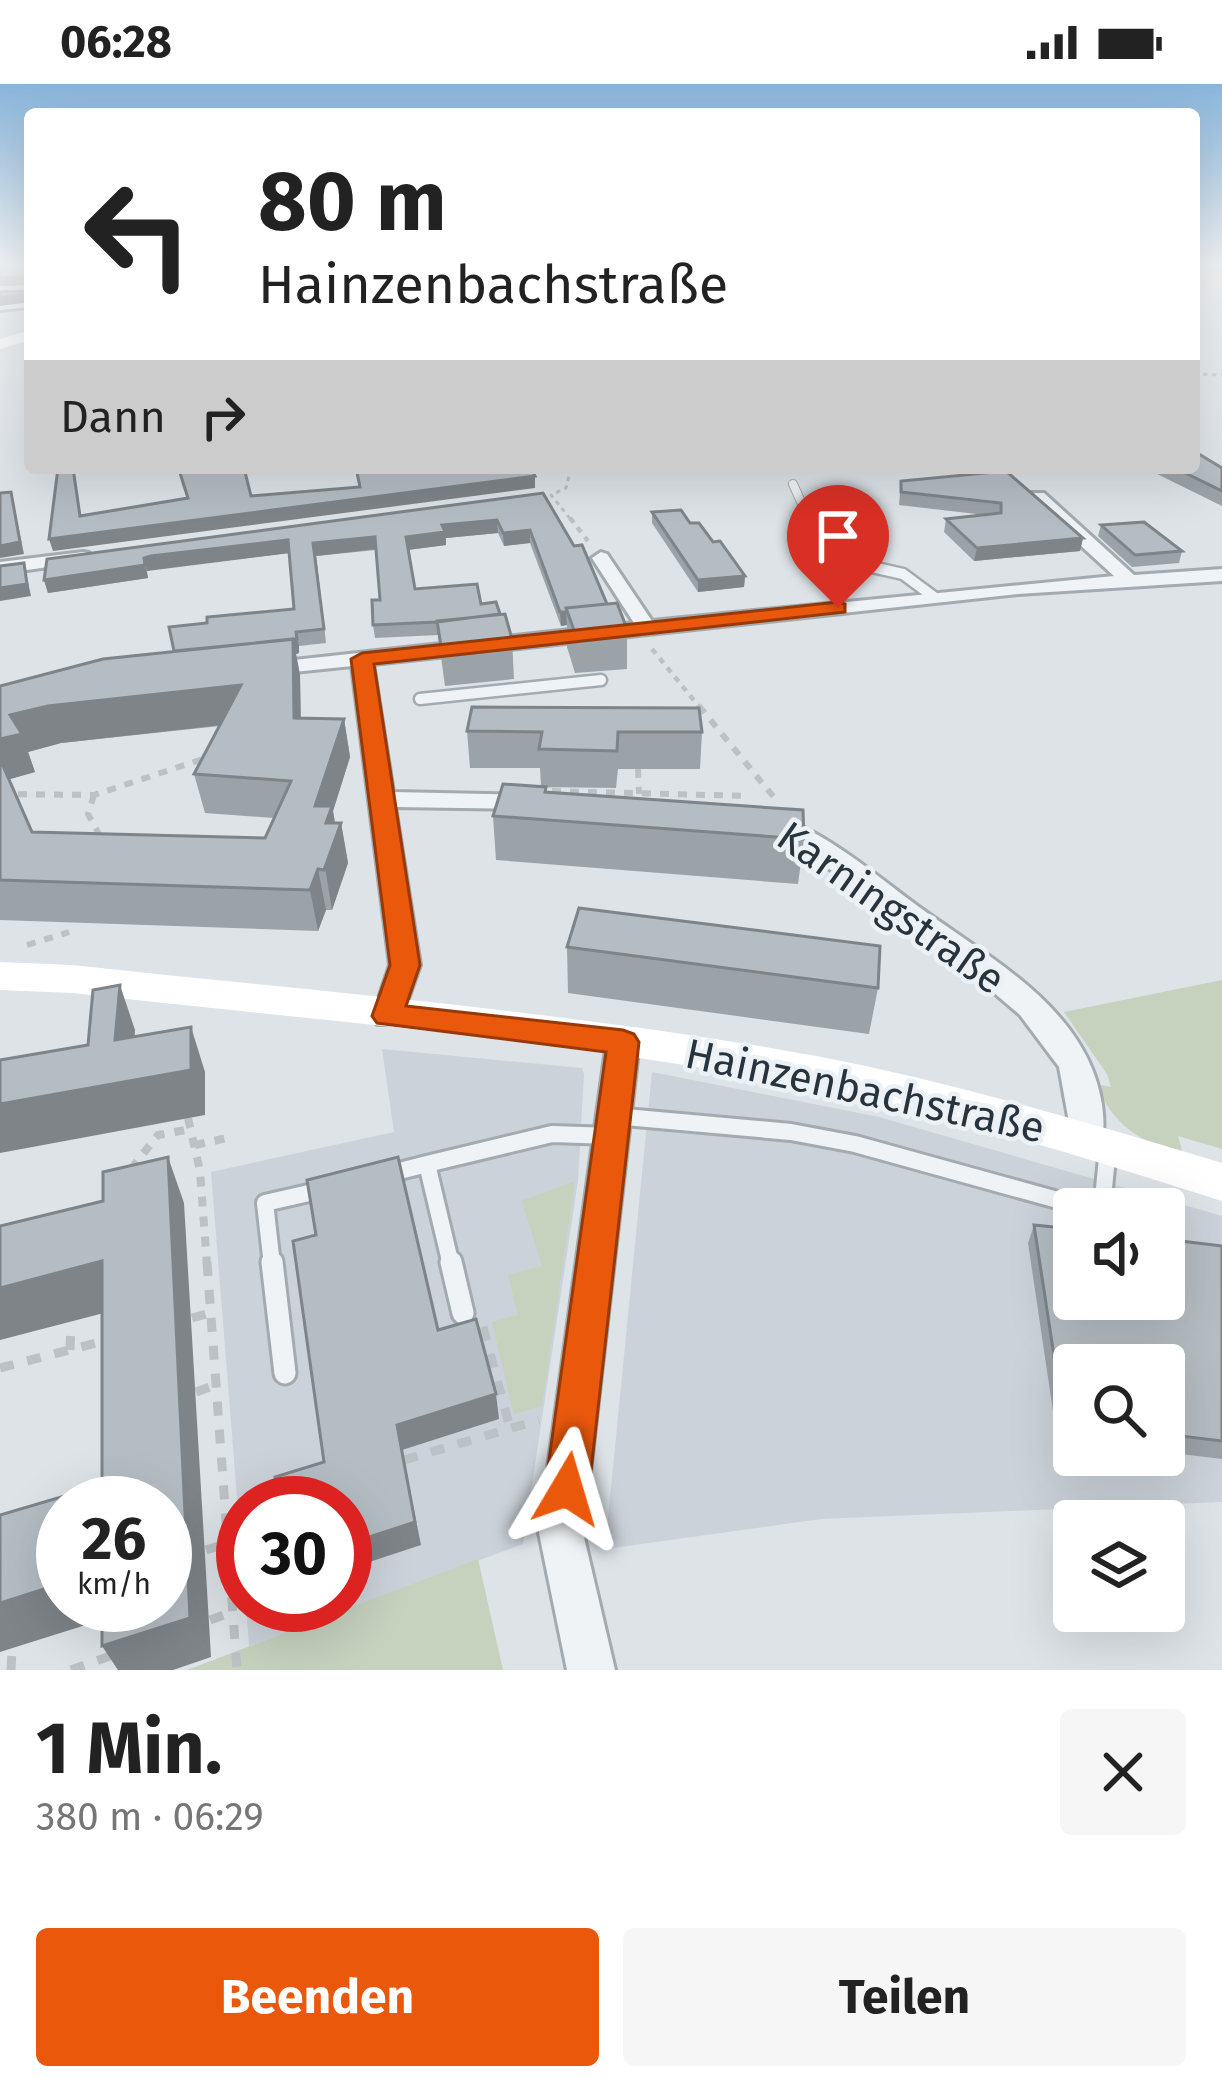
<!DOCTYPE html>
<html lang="de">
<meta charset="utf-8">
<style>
body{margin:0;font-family:"Fira Sans",sans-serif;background:#f6f6f6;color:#222;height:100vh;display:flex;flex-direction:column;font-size:45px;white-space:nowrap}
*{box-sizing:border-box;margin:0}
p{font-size:39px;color:#767676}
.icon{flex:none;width:66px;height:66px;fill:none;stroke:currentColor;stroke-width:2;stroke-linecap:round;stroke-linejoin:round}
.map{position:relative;height:1586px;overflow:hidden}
.details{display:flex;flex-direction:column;background:#fff;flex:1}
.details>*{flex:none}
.top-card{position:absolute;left:24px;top:24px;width:1176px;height:366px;border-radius:12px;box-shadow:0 12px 48px #0002;background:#fff;color:#222;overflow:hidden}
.tools{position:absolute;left:1053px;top:1104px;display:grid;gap:24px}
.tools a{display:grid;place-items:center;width:132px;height:132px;border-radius:12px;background:#fff;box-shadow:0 12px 48px #0002;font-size:60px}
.speed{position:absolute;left:36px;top:1392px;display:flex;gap:24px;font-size:60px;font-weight:700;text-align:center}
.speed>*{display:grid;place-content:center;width:156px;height:156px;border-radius:50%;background:#fff;box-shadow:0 12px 48px #0002;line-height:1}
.speed small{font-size:30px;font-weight:400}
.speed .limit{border:18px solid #d22;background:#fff;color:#111}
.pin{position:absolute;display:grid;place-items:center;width:102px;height:102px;color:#fff;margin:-123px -51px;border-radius:50% 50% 50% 0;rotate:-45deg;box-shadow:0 0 12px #0007}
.pin .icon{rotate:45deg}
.me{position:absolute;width:132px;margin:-66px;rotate:7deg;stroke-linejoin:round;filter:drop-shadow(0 0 9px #0008)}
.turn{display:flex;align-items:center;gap:42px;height:252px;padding:0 36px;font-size:54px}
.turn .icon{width:156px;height:156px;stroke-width:2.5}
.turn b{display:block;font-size:84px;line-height:102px}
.then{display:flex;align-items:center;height:114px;padding:0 36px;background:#0003;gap:24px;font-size:45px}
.round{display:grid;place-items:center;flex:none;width:126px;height:126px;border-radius:12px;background:#f6f6f6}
.headline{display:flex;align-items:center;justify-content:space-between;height:204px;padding:0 36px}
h1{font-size:72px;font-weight:700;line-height:90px}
.cta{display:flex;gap:24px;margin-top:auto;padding:24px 36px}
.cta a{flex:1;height:138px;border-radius:12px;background:#ea580c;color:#fff;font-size:48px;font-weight:700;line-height:138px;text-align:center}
.cta a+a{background:#f6f6f6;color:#222}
.status{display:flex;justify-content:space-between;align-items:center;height:84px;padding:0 60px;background:#fff;direction:ltr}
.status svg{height:33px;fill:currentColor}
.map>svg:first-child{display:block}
.built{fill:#cbd2d9;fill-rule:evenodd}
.green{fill:#c6d1be}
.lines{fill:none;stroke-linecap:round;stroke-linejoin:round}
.lane-far3-casing{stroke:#a3abb1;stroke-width:10}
.lane-far2-casing{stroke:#a3abb1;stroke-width:15}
.lane-far1-casing{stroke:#a3abb1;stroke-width:22}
.lane-casing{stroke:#a3abb1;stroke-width:27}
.street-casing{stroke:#a3abb1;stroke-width:6}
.path-far4{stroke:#bcc1c5;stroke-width:3;stroke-dasharray:4.5 4.5;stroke-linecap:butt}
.path-far3{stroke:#bcc1c5;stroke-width:4.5;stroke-dasharray:6 6;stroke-linecap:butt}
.path-far2{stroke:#bcc1c5;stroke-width:6;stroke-dasharray:9 9;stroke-linecap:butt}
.path-far1{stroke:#bcc1c5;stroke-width:8;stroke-dasharray:10 10;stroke-linecap:butt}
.path{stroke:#bcc1c5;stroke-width:9;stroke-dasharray:14 14;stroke-linecap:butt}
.lane-far3{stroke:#f0f3f5;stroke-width:8}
.lane-far2{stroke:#f0f3f5;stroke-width:10}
.lane-far1{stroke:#f0f3f5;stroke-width:16}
.lane{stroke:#f0f3f5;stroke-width:21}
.street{fill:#f0f3f5;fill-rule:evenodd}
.secondary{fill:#fff;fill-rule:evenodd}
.wall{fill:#9ba3a8;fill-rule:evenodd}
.shaded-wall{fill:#7e8488}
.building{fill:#b4bdc3;stroke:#7e8488;stroke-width:3}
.route{fill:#ea580c;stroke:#983908;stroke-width:3}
.labels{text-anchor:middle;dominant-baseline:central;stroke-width:9;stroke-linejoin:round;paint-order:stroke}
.street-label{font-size:42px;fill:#27333d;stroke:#ecf1f5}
</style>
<div class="status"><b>06:28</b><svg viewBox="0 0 49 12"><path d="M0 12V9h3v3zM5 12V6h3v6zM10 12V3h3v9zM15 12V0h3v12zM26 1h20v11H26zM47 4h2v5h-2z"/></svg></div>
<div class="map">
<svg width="1222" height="1586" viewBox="0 0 1222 1586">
<rect width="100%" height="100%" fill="#dde3e7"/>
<path class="built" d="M382,965l200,19 2,6 -6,107 -55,363 -274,102 -3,-41h99v-102h-102v69l-32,-400 183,-40z
M652,988l227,45 343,99v286l-401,17 -216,30zM1074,1125h90v90h-90zM1074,1281h90v90h-90z"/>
<path class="green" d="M1222,896v169l-44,-13 5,18c-45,-13 -67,-27 -88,-70l16,3 -4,-13 -43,-62z
M575,1097l-33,225 -28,8 -22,-92 26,-7 -10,-40 34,-9 -20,-65z
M478,1475l25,111h-316z"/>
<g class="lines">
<g class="lane-far3-casing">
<path id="lane-far3" d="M793,400l9,20 19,17"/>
</g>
<g class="lane-far2-casing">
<path id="lane-far2" d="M818,434l54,49 31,7 31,23
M420,615l181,-19"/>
</g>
<g class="lane-far1-casing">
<path id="lane-far1" d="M614,1032l177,16 64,12 235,65
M427,1080l125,-30 59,2
M384,1091l43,-11 24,101
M1102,1125l6,-62
M272,1181l-7,-62 57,-13"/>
</g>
<g class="lane-casing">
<path id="lane" d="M272,1178l13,111
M451,1178l12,51"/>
</g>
<g class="street-casing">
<path id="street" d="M30,217v6l-30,3v-6z
M1032,409h12l90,82 88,-6v12l-204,13 -645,70 20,128 138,3 12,7 -12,7 -136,-2 25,158 -21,59h-22l-4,-8 17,-51 -38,-299 -87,9 -11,-6 3,-5 377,-41 -42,-65 9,-6 6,2 45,67 462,-45 -82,-75z
M83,468l6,1v8l-89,13v-12z
M770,731c54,14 105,60 149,92 70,51 169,102 183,198 2,15 3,31 -4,45l-12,4 -12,-4 -15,-83 -39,-52 -55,-47 -129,-95 -75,-45 -4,-5 4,-5z
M623,946l11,4 5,8 -56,491 32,137h-48l-28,-137 68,-491 5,-8z"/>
</g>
<path class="path-far4" d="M1194,290l28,1
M571,384l-5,20 -15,7 21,26"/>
<path class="path-far3" d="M570,434l18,23
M652,565l49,60"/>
<path class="path-far2" d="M699,622l78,95
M638,685l1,25
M552,707l197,5
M0,710l94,1 112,-37
M94,711l-6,19 12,22
M27,861l42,-13"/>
<path class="path-far1" d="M188,1034l12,53 7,94
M195,1061l32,-7
M131,1085l27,-34 33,-6"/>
<path class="path" d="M207,1178l30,408
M192,1234l18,-5
M483,1243l27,101
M70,1266l1,-28
M0,1284l108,-28
M196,1308l19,-7
M404,1376l135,-40
M206,1466l19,-6
M210,1536l22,-8
M11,1586l1,-21
M71,1586l42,-15"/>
<use href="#lane-far3" class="lane-far3"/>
<use href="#lane-far2" class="lane-far2"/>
<use href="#lane-far1" class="lane-far1"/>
<use href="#lane" class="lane"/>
<use href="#street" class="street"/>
<path class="secondary" d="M30,246v10l-30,9v-10z
M0,878l72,3c248,27 498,46 744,91 137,26 272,67 406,107v38c-133,-42 -266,-84 -402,-112 -247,-49 -499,-68 -748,-96l-72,-3z"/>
</g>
<path class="wall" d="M1145,384h77v38z
M1006,387l77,67 -3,13 -106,10 -30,-29 2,-13 39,-4 -86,-10 2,-24z
M543,409l64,111 20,25v40l-52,4 -8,-26v-22l-6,1 -31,-83 -26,3 -6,-13 -52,5v7l-38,5 7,39 66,15 19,10 12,25 2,40 -69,7 -7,-51 -63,3 -2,-13 7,-25 -4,-50 -60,6 10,87 -27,3v7l-3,1 4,21 1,43 43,1 6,38 -17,54 2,12h6l7,40 -16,47h-6l-8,21 -318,-11v-234l174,-35 33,-28 87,-14 -5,-56 -135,16 -7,2 1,7 -100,15 -4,-13zM220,642l-26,48 11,39 69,5 -9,20 -233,-6 -23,-53 26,-7 -7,-20 33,-9z
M652,428l38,11 23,19 32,34 -1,11 -46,5 -46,-69z
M1101,441l81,26 -3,12 -47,4 -34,-31z
M467,647l235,1 -2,37h-82l-2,19 -71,-1h1l1,5 257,47 -6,45 -302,-24 -3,-44 48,-30 -1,-18h-70z
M567,863l311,41 -9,46 -301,-41z
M1034,1141l188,21v213l-58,-7v-87h-90v75l-17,-2 -29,-195z"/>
<path class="shaded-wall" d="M27,192l3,9 -30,1v-8z
M30,209v9l-30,4v-9z
M535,392v12l-482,63 -4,-12z
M11,408l13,62 -24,4v-12z
M497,436l1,13 -52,5v7l-39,5 -1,-13 36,-12z
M530,446v13l-26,3 -1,-13z
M375,453l1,12 -60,7 10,87 -13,-100z
M1083,454l-3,13 -106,10 3,-13z
M288,456l2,13 -143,18 -3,-13z
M24,479l7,33 -31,5v-13z
M145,481l3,13 -100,15 -4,-13z
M745,492l-1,11 -46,5v-12z
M560,528h6l1,13 -6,1z
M296,548l3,14v7l-3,1 4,21 1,81 -7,-38 -1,-64 -119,-2z
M241,601l8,37 -188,21 -33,9 7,20 -28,8 -7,-17v-24l10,-24 38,-9z
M344,635l6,38 -17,54 4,24 4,-12 7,40 -16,47 -17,-104z
M318,785l8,41 -8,21 -8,-41z
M120,901l15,45 -3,50 59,-53 14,45v43l-205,38v-49l115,-64z
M168,1073l16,46 27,454 -38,13h-55l-16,-24z
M102,1177l21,47 -123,32v-52z
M496,1310l3,25 -97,31 19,95 -76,25v-25l52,-120z
M63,1499v22h60l4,7 -127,40v-49z"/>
<path class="building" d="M0,179h30v16l-3,-3 -27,2z
M30,202v7l-30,4v-5l28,-1z
M1194,367l28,17v23l-47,-23h19z
M58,384h15l7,48 108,-18 -9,-28 13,-2h52l7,28 109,-9 -4,-19h76l1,4 50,-4h48l4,8 -486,63z
M1006,387l77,67 -106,10 -31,-29 55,-6v-10l-100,-11v-11z
M11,408l9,50 -20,4v-53z
M543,409l31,53 8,-1 25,59 -41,4 1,4h-7l-30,-82 -27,3 -6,-13 -55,5 3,7 -39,5 9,52 62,-5 4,20 15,-2 4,12 -63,8 -64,3 -1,-25h8l-5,-63 -62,6 11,86 -28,3 1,7 -123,12 -5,-24 38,-4v-6l87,-8 -6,-69 -137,16 -7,2 1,7 -101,15 3,-21z
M681,426l9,13h9l14,19 7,-1 25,35 -47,4 -46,-68z
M1144,438l38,29 -47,4 -34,-30z
M24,479l3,21 -27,4v-22z
M617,519l10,26 -52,4 -9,-25z
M505,530l7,25 -71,7 -4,-25z
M293,555l1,79 50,1 -29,87h17l-6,17h15l-17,47 -6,-1 -8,21 -310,-10v-121l32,73 233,6 26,-57 -97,-7 47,-89 -193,21 -38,9 12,19 -22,5v-53l103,-27z
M472,623l227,1 3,24h-84l-1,19 -78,-2 3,-17 -75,-1z
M503,700l43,3 -1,5 258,18 1,29 -311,-23z
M579,824l301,38 -2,42 -311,-41z
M120,901l-5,55 76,-13v43l-191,34v-44l88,-15 5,-55z
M168,1073l22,461 -88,28v-41h63v-102h-102v80l-63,20v-88l102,-30v-224l-102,27v-62l103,-25v-29z
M398,1073l40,173 38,-11 20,75 -99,31 18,97 -70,23v-42h-67l-3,-26 49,-15 -31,-221 23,-6 -9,-55z
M1034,1141l40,4v70h90v-60l58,7v195l-58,-7v-69h-90v58l-10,-2z"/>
<linearGradient id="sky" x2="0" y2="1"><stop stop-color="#88b5db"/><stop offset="0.45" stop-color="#f0f2f4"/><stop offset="1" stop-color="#f0f2f4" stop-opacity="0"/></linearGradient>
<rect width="1222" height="401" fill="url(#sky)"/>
<path class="route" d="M838,518l7,2v8l-471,52 46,301 -14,41 217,24 11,4 5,8 -50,447 -6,15 -16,7 -16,-7 -6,-15 61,-437 -229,-29 -5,-7 18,-51 -39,-306 11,-6z"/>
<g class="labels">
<g class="street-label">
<text transform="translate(891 824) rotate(35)">Karningstraße</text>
<text transform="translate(865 1007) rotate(12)">Hainzenbachstraße</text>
</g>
</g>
</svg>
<div class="tools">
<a><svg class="icon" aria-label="sound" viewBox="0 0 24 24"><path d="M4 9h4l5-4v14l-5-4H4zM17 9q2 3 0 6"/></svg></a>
<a><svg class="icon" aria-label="search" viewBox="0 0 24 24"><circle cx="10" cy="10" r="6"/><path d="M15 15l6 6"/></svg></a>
<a><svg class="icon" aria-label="layers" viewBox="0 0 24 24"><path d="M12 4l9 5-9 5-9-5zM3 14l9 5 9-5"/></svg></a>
</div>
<div class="speed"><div>26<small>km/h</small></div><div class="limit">30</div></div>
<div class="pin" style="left:838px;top:524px;background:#d93025"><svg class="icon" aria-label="arrive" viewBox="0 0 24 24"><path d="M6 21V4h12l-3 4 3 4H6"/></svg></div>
<svg class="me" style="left:567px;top:1405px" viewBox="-20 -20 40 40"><path d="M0-17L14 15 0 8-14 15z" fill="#ea580c" stroke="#fff" stroke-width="4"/></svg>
<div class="top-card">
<div class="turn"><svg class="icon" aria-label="left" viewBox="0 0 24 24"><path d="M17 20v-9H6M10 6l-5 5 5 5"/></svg><div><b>80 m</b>Hainzenbachstraße</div></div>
<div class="then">Dann<svg class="icon" aria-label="right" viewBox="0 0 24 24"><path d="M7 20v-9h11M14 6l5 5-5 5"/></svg></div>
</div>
</div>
<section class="details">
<div class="headline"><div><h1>1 Min.</h1><p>380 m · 06:29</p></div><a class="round"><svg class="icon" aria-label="close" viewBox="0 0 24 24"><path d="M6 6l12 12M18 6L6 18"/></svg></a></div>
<div class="cta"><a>Beenden</a><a>Teilen</a></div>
</section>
